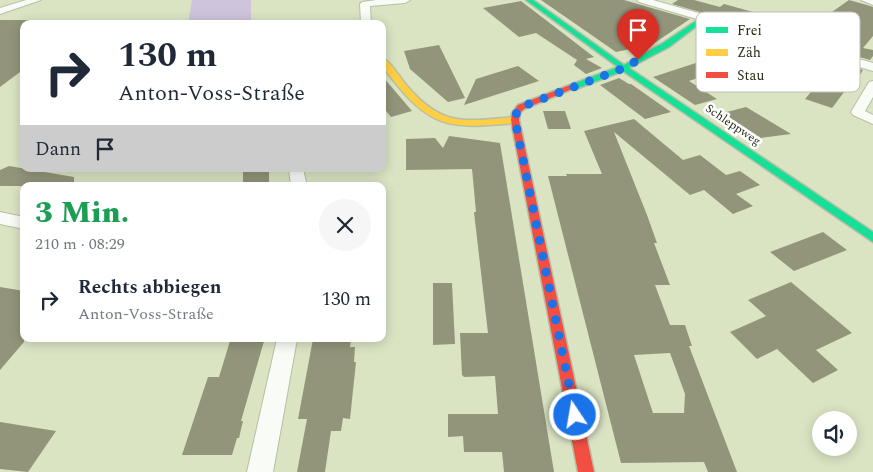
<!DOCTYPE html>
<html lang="de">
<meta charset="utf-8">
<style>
body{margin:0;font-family:Spectral,serif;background:#f6f6f7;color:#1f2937;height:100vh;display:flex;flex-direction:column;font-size:19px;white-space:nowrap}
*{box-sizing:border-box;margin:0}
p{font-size:16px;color:#747a83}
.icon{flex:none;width:28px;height:28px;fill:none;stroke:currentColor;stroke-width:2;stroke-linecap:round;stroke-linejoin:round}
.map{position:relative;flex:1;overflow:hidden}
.sheet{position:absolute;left:20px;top:182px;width:366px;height:160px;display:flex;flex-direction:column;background:#fff;border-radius:10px;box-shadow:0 2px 12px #0003}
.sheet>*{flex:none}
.hud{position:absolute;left:20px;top:20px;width:366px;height:152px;border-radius:10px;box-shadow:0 2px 12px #0003;background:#fff;color:#1f2937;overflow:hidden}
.buttons{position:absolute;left:812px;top:411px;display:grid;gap:10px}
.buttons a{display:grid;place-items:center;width:45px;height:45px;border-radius:50%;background:#fff;box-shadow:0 2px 12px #0003;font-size:25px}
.pin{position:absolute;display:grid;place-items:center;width:42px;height:42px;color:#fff;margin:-51px -21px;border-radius:50% 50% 50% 0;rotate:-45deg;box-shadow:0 0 5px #0007}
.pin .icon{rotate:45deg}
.me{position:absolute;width:55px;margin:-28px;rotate:348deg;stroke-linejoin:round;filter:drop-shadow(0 0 4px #0008)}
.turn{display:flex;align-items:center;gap:18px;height:105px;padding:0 15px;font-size:22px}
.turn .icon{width:65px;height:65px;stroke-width:2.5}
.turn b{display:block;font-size:35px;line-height:42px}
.then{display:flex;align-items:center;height:48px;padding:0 15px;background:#0003;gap:10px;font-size:19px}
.round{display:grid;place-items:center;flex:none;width:52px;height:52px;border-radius:26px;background:#f6f6f7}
.summary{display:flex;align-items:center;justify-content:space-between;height:85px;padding:0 15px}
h1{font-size:30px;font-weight:800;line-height:38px;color:#1e9e55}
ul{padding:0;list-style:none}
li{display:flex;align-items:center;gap:15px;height:65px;padding:0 15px}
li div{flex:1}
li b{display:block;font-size:19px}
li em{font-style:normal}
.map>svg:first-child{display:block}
.green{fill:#cec4dc}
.building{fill:#92957a;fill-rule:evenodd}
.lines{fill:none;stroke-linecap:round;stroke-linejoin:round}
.street-casing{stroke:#b8bfa6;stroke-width:2}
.fast-casing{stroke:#b8bfa6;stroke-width:3}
.slow-casing{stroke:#b8bfa6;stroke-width:3}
.jam-casing{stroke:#b8bfa6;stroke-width:3}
.street{fill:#f9fbf6;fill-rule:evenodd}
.fast{fill:#16e098;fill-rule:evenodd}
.slow{fill:#ffcf43;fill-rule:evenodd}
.jam{fill:#f24e42;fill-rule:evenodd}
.route{stroke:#1a73e8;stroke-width:9;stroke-dasharray:0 16.2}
.labels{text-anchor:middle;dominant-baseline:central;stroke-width:5;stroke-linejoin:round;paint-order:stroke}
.far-street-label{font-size:12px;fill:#242a13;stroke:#fff}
.key{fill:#fff;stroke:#bdbfb8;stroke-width:1}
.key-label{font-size:14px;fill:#242a13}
</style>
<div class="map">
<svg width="873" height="472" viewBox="0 0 873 472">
<rect width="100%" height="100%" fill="#dae4c3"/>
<path class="green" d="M192,0h59v24h-63z"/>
<path class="building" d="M541,0h83l66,19 -37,25 -37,8z
M678,0h16l26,7 4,-3 47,13 -10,2 51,14 7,-12 30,-21 18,5 6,2v29l-10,12 10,2v6l-3,4 -112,-32 -2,-7 -14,3 -70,-20z
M521,1l73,56 -8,2 16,9 -16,6 -12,-9 3,-5 -41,-27 -17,4 -36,-29z
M0,20h30l-2,4h-4v45l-24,18z
M761,40l102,30 -7,11 -5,2 -19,25 -27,-9 20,-24 -86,-26 23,-7z
M439,45l26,53 -17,4 -38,-33 -6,-18z
M711,58l5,14 -27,9 28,18 -22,6 -42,-28z
M518,66l21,15 -75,24 12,-26z
M382,76l13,15 17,20 -21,6 -9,-11z
M619,78l10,6h2l40,28 -26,7 -45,-34z
M746,107l45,27 -30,4 -38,-25z
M543,111h22l6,18h-23z
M634,119l49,41 17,-5 26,20 14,-4 20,14 -24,9 17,12 -20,8 -29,-24 -14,5 -76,-63 33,83 10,28h-3l16,42h-15l15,40h15l7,21h-3l48,126h-29l-4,-10 -83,1 -73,-287h19l-1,-2h36l-18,-43zM670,353l15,41 -1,19h-31l-19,-58z
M449,136l51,7 54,329h-50l-2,-20h-38l-1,-16 -15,1v-23h50l-3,-38 -31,1 -2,-2 -2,-42h28l-14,-121h2l-4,-43 -66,1v-31l29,-1 8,10z
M9,166l65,11v9h-74v-16z
M243,169h26v17h-26z
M823,232l24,18 -53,21 -24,-19z
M791,282l61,51 -36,17 22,20 -25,13 -36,-34 -20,10 -27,-27 36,-16 -18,-16z
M433,283h19l3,61 -22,1z
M0,287l24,4v51l-24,28z
M313,339h38l-1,8h5l-1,15h2l-6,57 -7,-1 -2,13h-10l-6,41h-28l10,-53h-9z
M230,341h34l-23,80h2l-4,17h-2l-5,17h-50l26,-78h11z
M0,422l56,9 -28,41 -28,-3z"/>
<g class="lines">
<g class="street-casing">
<path id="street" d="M26,0h15l-41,14v-6z
M376,0h34l-5,3 -35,3 1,18h-10l-1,-20 2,-2z
M637,0h16l220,63v8l-234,-69z
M861,0h12v5z
M873,81v16l-8,14 8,4v9l-20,-9 -2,-3 18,-30z
M289,169h14l4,17h-16z
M0,212l24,5v12l-24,-5z
M277,339h20l-24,133h-26z"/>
</g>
<g class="fast-casing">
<path id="fast" d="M526,0h7l91,65 39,-22 39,-26h4v2l-37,28 -40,21 244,164v10l-250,-171 -47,18h-6v-4l48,-18z"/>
</g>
<g class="slow-casing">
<path id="slow" d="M382,57c10,6 17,20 25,29 36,42 58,35 108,31l4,3 -4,3c-54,4 -79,10 -117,-37 -7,-9 -16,-17 -16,-29z"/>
</g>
<g class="jam-casing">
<path id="jam" d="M570,85l7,2 -53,22 -4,4 -1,7 75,352h-16l-67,-352 1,-7 6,-8z"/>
</g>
<use href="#street" class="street"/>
<use href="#fast" class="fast"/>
<use href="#slow" class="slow"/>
<use href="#jam" class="jam"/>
</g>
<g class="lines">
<path class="route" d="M575,415l-60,-295 1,-6 5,-7 103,-39 14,-8"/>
</g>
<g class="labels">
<g class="far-street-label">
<text transform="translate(733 125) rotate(34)">Schleppweg</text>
</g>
</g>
<rect x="696" y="12" width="164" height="80" rx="8" class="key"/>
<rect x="706" y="27" width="22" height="6" fill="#16e098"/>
<rect x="706" y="49" width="22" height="7" fill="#ffcf43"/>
<rect x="706" y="72" width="22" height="6" fill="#f24e42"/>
<g class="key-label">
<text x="737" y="35">Frei</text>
<text x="737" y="57">Zäh</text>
<text x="737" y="80">Stau</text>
</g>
</svg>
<div class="buttons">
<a><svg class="icon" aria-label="sound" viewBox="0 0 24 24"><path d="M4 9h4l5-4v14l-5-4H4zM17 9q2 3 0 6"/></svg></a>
</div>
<div class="pin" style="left:638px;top:60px;background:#d93025"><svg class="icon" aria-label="arrive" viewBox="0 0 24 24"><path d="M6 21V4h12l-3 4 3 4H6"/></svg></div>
<svg class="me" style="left:575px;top:415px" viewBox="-20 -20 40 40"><circle r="17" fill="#1a73e8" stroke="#fff" stroke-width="3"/><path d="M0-11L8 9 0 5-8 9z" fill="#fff"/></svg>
<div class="hud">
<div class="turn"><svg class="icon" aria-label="right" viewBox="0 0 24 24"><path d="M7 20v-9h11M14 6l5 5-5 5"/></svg><div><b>130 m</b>Anton-Voss-Straße</div></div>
<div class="then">Dann<svg class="icon" aria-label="arrive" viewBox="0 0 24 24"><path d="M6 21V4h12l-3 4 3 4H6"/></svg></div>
</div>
<section class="sheet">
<div class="summary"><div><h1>3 Min.</h1><p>210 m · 08:29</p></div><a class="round"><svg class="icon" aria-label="close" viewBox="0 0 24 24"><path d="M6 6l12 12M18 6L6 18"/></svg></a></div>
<ul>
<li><svg class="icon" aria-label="right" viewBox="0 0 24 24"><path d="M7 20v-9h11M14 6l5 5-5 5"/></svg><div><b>Rechts abbiegen</b><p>Anton-Voss-Straße</p></div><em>130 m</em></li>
</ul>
</section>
</div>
